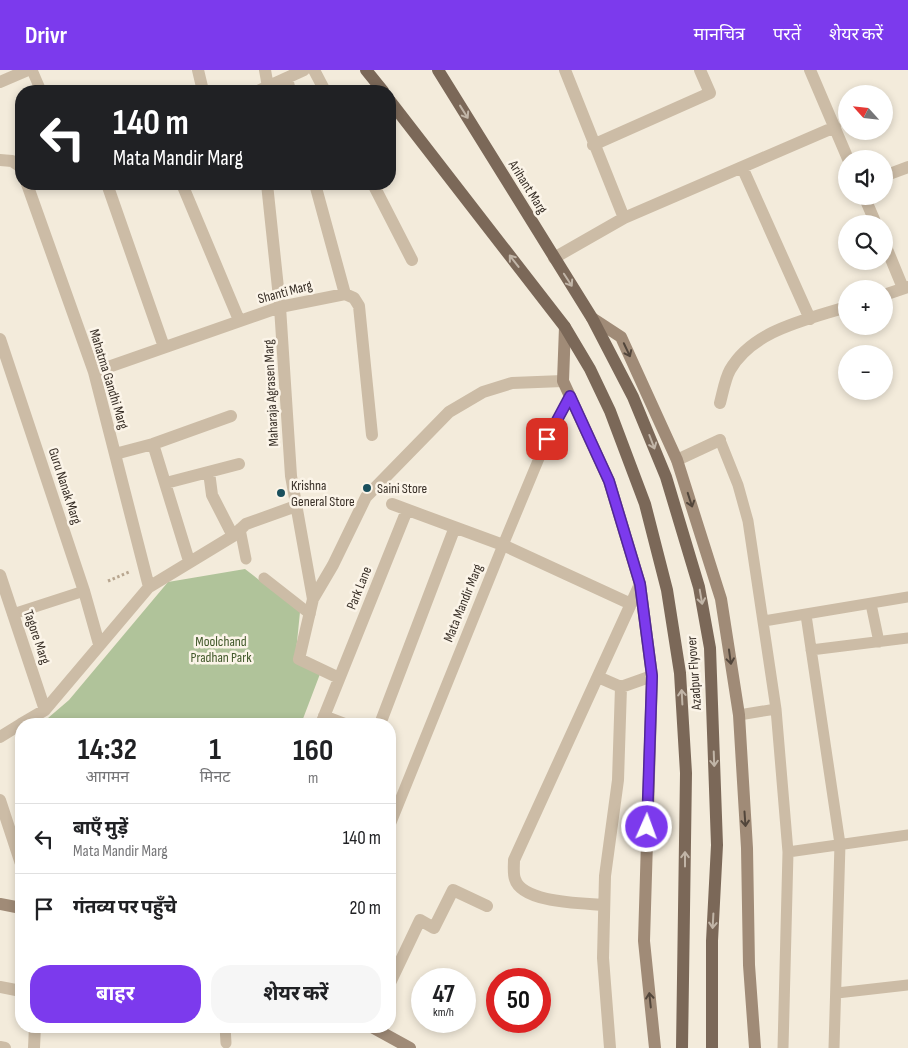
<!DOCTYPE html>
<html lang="hi">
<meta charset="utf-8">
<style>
body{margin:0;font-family:"Sofia Sans Condensed","Noto Sans Devanagari",sans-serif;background:#f6f6f6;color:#202124;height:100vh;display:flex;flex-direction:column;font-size:19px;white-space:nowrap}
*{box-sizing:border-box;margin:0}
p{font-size:16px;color:#757577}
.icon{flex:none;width:28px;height:28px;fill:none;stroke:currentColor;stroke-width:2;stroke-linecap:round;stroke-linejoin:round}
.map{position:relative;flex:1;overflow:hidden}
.side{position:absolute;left:15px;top:648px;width:381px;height:315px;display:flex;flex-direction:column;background:#fff;border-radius:20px;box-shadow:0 2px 8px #0003}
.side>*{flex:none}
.top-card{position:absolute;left:15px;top:15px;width:381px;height:105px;border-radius:20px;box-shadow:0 2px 8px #0003;background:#202124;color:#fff;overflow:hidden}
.needle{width:32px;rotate:297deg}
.controls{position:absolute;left:838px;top:15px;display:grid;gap:10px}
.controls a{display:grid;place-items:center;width:55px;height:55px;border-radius:50%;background:#fff;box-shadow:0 2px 8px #0003;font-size:25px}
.speed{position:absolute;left:411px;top:898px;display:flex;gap:10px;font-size:25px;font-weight:700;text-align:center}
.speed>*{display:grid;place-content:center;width:65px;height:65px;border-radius:50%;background:#fff;box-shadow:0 2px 8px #0003;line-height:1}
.speed small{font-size:12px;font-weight:400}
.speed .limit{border:8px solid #d22;background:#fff;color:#111}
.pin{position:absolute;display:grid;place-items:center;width:42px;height:42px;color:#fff;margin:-21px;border-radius:10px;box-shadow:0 2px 8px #0006}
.me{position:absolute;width:55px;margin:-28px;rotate:2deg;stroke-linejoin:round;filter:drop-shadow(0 0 4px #0008)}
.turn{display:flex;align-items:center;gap:18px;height:105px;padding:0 15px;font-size:22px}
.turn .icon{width:65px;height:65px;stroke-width:2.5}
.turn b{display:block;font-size:35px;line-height:42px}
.eta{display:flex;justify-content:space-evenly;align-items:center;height:85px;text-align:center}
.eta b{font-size:30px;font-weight:700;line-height:35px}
.action{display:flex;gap:10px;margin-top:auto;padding:10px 15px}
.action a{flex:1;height:58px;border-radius:20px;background:#7c3aed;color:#fff;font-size:20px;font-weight:700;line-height:58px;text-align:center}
.action a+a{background:#f6f6f6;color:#202124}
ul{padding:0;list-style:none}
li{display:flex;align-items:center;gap:15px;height:70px;padding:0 15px;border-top:1px solid #e0e0e0}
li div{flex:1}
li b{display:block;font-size:19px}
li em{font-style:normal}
header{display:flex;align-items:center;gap:30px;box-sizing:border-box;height:70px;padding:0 25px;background:#7c3aed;color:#fff}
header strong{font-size:24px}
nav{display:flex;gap:28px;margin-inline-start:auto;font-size:18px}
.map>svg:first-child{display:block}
.green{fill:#b0c39a}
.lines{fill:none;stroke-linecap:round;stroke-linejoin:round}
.path{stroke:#b8a690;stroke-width:3;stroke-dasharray:2.5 2.5;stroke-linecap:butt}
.lane{stroke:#ccbca6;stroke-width:11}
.street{stroke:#ccbca6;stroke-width:12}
.secondary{stroke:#a08b77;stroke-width:12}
.primary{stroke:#7b6858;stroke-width:12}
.oneway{stroke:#c1b5a7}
.oneway2{stroke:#52463b}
.route-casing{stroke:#51269a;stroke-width:12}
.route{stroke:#7c3aed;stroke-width:9}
.poi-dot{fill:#1a4f5c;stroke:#fbf4e8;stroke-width:2}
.labels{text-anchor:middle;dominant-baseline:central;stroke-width:5;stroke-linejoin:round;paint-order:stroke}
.street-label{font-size:14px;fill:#382f27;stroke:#fbf4e8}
.poi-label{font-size:14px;fill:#382f27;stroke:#fbf4e8;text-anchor:start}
.park-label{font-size:14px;fill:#41582a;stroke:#fbf4e8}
</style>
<header>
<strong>Drivr</strong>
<nav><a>मानचित्र</a><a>परतें</a><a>शेयर करें</a></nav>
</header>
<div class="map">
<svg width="908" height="978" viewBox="0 0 908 978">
<rect width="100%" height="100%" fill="#f3ebdb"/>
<path class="green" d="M245,499l55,43 -5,50 25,12 -19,50h-260l28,-24 99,-118z"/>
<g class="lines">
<path class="path" d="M108,511l21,-9"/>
<path class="lane" d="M32,0l9,21
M720,370l18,45 10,36 28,188 12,143 -5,196
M240,459l6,30
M264,508l46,36
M871,534l8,38
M13,544l71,-23
M806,545l34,229 -6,204
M764,551l144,-24
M811,580l97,-12
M739,645l37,-6
M390,755l113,-280 44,-106 23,-43
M788,782l120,-17
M837,923l71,-8
M225,956l1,17"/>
<path class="street" d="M198,0l5,21
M265,0l3,17
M314,0l11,21
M565,0l59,148
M810,0l38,89
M287,8l3,13
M0,12l28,-12
M258,21l46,-21
M593,75l117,-52 -10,-23
M0,90l12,1 9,6
M742,97l68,152
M884,106l24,-9
M27,114l67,188 55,215
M107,114l57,163
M182,114l57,136
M267,114l13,123 11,169 22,123
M315,114l30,110
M373,114l39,76
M864,126l12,28
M884,172l19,46
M554,188l70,-40 211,-91
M884,225l24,-8
M0,269l84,252 15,53
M94,302l186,-65 65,-13 9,4 5,8 13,129
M720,333c3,-11 5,-24 10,-33 23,-40 76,-50 116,-63
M153,374l36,117
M115,384l38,-10 78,-28
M677,390l43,-20
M209,402l3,23 21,41
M166,413l73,-19
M392,434l111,41 128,59
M0,505l45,135
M598,607l23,10 31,-11
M339,608l-40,-19 14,-60 20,-34 33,-68 83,-85 34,-20 29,-9 51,-2
M324,646l21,8
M21,654l24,-14 104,-123 84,-51 13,-12 50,-18
M321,654l86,-214
M380,654l75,-197
M0,667l21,-13
M0,730l21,64
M604,835c-22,-2 -82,-2 -89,-26 -2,-5 -1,-14 -1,-19l126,-276
M390,913l30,-63 14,8 19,-38 34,16
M0,917l21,4
M0,977l5,1
M34,978l1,-22
M610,978l-7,-90 2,-82 13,-96 3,-93"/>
<path class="secondary" d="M592,248l29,19 56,123 44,139 18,116 8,133 2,117 6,83
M565,257l-2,54 46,100 31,103 12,92 -8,265 11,107
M0,834l21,4
M370,956l40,22"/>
<path class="primary" d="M366,0l17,21
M438,0l154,248 41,79 33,80 33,110 11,61 7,197 -5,96v107
M390,31l175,226 25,42 20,42 35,93 22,86 13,83 6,100 -4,275"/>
</g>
<defs><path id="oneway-shaft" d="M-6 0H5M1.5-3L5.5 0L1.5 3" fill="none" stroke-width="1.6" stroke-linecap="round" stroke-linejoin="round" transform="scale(1.25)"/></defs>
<g class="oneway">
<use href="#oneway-shaft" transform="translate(464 42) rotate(58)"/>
<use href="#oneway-shaft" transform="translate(514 191) rotate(-128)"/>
<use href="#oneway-shaft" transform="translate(568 210) rotate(57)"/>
<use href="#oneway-shaft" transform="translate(652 372) rotate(69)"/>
<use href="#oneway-shaft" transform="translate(701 527) rotate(80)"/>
<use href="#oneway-shaft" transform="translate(682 627) rotate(-93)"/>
<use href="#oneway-shaft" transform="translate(714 689) rotate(88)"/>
<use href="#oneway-shaft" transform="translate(685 789) rotate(-90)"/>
<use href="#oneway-shaft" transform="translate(713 851) rotate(93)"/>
</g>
<g class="oneway2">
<use href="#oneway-shaft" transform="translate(627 280) rotate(65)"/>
<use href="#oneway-shaft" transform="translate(690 430) rotate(72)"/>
<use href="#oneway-shaft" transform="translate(730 587) rotate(82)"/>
<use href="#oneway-shaft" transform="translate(745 749) rotate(86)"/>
<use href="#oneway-shaft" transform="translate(650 930) rotate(-96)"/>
</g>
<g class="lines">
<g class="route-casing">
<path id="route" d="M547,369l23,-43 39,85 31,103 12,92 -5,151"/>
</g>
<use href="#route" class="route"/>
</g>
<g class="poi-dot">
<circle cx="367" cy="418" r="5"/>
<circle cx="281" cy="423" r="5"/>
</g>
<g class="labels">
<g class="street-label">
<text transform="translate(528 117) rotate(58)">Arihant Marg</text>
<text transform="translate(285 222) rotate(-15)">Shanti Marg</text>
<text transform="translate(109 309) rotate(73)">Mahatma Gandhi Marg</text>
<text transform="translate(271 323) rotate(-93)">Maharaja Agrasen Marg</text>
<text transform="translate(65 416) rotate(72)">Guru Nanak Marg</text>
<text transform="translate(359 518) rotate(-68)">Park Lane</text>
<text transform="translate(463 533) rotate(-68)">Mata Mandir Marg</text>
<text transform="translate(37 567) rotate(71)">Tagore Marg</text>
<text transform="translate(694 603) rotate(-94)">Azadpur Flyover</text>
</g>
<g class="poi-label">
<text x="291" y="415">Krishna<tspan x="291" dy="16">General Store</tspan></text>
<text x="377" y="418">Saini Store</text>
</g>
<g class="park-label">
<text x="221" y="571">Moolchand<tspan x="221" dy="16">Pradhan Park</tspan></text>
</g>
</g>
</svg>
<div class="controls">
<a><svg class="needle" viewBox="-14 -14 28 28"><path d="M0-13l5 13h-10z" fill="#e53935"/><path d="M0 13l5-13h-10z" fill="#757577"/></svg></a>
<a><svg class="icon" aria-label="sound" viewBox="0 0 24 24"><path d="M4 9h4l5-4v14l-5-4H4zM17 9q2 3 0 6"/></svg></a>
<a><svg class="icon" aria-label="search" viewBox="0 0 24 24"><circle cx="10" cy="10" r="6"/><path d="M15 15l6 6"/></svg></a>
<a>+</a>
<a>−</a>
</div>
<div class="speed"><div>47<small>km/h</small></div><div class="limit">50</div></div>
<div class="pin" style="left:547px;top:369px;background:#d93025"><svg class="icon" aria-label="arrive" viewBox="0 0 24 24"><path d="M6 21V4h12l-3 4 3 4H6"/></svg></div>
<svg class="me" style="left:647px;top:757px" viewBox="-20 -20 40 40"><circle r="17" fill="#7c3aed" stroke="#fff" stroke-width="3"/><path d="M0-11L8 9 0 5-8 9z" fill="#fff"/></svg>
<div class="top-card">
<div class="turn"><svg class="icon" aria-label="left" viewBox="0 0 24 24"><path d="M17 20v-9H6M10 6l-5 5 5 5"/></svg><div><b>140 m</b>Mata Mandir Marg</div></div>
</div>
<section class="side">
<div class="eta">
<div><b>14:32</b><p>आगमन</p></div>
<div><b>1</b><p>मिनट</p></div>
<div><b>160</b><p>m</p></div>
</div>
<ul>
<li><svg class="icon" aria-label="left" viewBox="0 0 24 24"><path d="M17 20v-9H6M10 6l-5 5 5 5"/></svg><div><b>बाएँ मुड़ें</b><p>Mata Mandir Marg</p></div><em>140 m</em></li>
<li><svg class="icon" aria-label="arrive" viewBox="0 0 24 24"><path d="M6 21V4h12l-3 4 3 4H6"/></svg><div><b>गंतव्य पर पहुँचे</b></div><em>20 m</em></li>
</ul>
<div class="action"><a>बाहर</a><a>शेयर करें</a></div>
</section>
</div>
